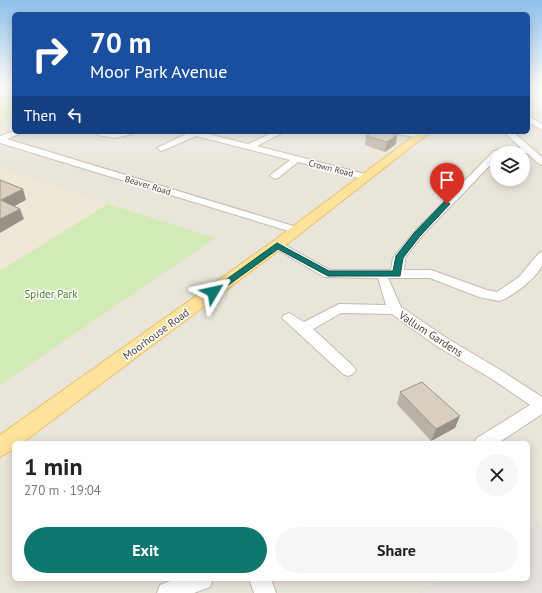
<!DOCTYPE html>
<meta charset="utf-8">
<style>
body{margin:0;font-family:"PT Sans",sans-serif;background:#f6f6f6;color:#222;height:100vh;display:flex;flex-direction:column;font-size:15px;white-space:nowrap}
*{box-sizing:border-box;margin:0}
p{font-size:13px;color:#767676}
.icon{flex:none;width:22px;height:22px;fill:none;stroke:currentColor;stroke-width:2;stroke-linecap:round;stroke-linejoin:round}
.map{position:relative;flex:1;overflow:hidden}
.side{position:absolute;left:12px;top:441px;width:518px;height:140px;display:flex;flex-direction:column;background:#fff;border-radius:6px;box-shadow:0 2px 10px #0003}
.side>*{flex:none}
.banner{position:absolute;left:12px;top:12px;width:518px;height:122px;border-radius:6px;box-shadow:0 2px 10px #0003;background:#1a4fa0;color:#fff;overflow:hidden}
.tools{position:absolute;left:490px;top:146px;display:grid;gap:8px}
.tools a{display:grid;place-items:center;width:40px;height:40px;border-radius:50%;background:#fff;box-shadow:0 2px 10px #0003;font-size:20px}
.pin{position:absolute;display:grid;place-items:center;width:34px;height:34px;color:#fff;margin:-41px -17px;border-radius:50% 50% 50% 0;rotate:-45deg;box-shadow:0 0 4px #0007}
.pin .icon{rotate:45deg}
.me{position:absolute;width:44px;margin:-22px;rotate:54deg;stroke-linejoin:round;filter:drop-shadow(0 0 3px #0008)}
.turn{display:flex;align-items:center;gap:14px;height:84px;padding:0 12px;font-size:18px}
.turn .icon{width:52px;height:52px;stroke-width:2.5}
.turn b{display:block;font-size:28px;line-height:34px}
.then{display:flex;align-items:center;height:38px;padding:0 12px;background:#0003;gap:8px;font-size:15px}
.round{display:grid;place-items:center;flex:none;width:42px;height:42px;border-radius:21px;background:#f6f6f6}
.head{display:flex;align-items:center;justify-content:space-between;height:68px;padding:0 12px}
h1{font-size:24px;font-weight:700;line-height:30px}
.action{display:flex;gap:8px;margin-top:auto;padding:8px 12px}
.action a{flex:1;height:46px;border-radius:24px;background:#0f766e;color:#fff;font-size:16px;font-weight:700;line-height:46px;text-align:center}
.action a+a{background:#f6f6f6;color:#222}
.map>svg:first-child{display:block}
.residential{fill:#eae5da;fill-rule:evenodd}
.industrial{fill:#e6e2dd}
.education{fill:#efe8d6}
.green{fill:#d2eab5}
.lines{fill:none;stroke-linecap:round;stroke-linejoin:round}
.stream{stroke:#a9d4f2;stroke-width:1.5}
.minor-casing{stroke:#c2bbae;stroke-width:2}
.major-casing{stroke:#e6c16a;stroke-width:2}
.minor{fill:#fff;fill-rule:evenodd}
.major{fill:#ffe39c;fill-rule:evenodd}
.wall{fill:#bab2a6}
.shaded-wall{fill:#979187}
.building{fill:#d8cfc1;stroke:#979187}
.route{fill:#0f766e;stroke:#0a4d48}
.labels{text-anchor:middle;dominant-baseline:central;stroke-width:3;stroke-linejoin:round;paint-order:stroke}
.far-street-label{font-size:9px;fill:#4b4439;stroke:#fff}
.park-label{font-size:11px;fill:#4a7f2a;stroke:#fff}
.street-label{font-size:11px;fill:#4b4439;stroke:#fff}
</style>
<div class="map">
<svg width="542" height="593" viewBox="0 0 542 593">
<rect width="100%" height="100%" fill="#f6f3ec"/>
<path class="residential" d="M528,99l14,9v412l-14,9v-86h-514v136h427l-24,14h-417v-469l14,-5v13h514zM497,153h26v26h-26z"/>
<path class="industrial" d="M542,520v73h-125l24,-14h87v-50z"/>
<path class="education" d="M0,168l108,36 -108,67z"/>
<path class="green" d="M14,92v27l-14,5v-28z
M108,204l107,34 -215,147v-114z"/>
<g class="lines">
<path class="stream" d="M0,100l14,-4"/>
<g class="minor-casing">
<path id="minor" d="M528,116l14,8v6l-14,-8z
M14,131l10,1 -17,7 293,89 1,2 -5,3 -4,-1 -292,-89v-7z
M98,132l17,2 18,-2 -1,2 -17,4 -17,-3z
M187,132h13l48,12 26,-12h10l-27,14 112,29 2,2 -5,3 -68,-18 -20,16 -3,1 -5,-3 2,-2 18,-14 -94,-24 -32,14 -3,1 -4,-3 31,-15z
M397,132h15l11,2 1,2 -4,2 -22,-4z
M504,132h9l29,25v8l-3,-1 -12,-11h-30v5l-76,79 -16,21 -1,12h27l56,20 10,2 22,-15 19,-23 4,-2c0,4 0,10 0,13 -4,12 -31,33 -43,36l-20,-4 -49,-19h-42l13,29 47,32 54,32 40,26v17l-44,29h-24l3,-5 53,-33 -38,-26 -54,-32 -46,-33 -51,-1 -28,16 40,37 3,4 -3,4 -5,2 -5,-2 -61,-56 2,-3 5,-2 15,9 35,-18 47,1 -8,-27 -54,-1 -51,-30 -2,-2 2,-2h8l49,27h61l2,-12 20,-25 81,-82 27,-3z
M175,579h38l-3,8 -16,6h-37l3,-8z
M249,579h22l5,14h-22z"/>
</g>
<g class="major-casing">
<path id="major" d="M419,132h11l-148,116 -260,195h-8v6l-14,8v-22l272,-193z"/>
</g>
<use href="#minor" class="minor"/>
<use href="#major" class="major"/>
</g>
<path class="wall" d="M366,136l30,8 -11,8 -20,-7z
M400,392l55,36 -24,13 -34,-37z"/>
<path class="shaded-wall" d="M397,135l-1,9 -11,8 2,-10z
M23,189l3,11 -21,11 -4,-11z
M20,209l4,10 -24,14v-14z
M460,416l-5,12 -24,13 5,-12z"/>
<path class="building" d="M373,132h13l11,3 -10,7 -21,-6z
M0,180l23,9 -22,11 19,9 -20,10z
M422,382l38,34 -24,13 -36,-37z"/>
<linearGradient id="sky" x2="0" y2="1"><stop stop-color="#8fc1ec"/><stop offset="0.51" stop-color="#fbfaf6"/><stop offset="1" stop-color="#fbfaf6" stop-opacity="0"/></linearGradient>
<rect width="542" height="168" fill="url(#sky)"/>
<path class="route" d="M444,202h3l3,2 -30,32 -17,22 -3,18h-72l-50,-27 -62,45h-6l-1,-2 68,-49 52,28h64l3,-15 18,-23z"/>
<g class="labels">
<g class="far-street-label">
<text transform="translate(331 168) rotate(14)">Crown Road</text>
<text transform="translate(148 185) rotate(17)">Beaver Road</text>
</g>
<g class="park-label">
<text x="51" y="294">Spider Park</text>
</g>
<g class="street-label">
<text transform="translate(156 334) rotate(-36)">Moorhouse Road</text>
<text transform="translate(431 334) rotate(33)">Vallum Gardens</text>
</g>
</g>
</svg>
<div class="tools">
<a><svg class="icon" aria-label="layers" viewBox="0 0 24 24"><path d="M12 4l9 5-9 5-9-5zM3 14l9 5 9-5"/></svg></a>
</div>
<div class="pin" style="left:447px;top:204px;background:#d93025"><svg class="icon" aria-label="arrive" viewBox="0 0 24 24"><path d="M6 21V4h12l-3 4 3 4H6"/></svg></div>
<svg class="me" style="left:213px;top:292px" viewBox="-20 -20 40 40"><path d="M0-17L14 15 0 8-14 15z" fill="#0f766e" stroke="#fff" stroke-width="4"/></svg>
<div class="banner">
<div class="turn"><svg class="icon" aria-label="right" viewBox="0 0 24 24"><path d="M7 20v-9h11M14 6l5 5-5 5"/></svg><div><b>70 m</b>Moor Park Avenue</div></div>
<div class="then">Then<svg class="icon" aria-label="left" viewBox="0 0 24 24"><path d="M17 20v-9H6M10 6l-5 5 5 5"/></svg></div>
</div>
<section class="side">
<div class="head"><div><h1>1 min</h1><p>270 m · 19:04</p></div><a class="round"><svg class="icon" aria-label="close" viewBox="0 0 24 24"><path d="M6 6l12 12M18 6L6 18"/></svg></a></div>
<div class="action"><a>Exit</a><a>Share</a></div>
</section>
</div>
